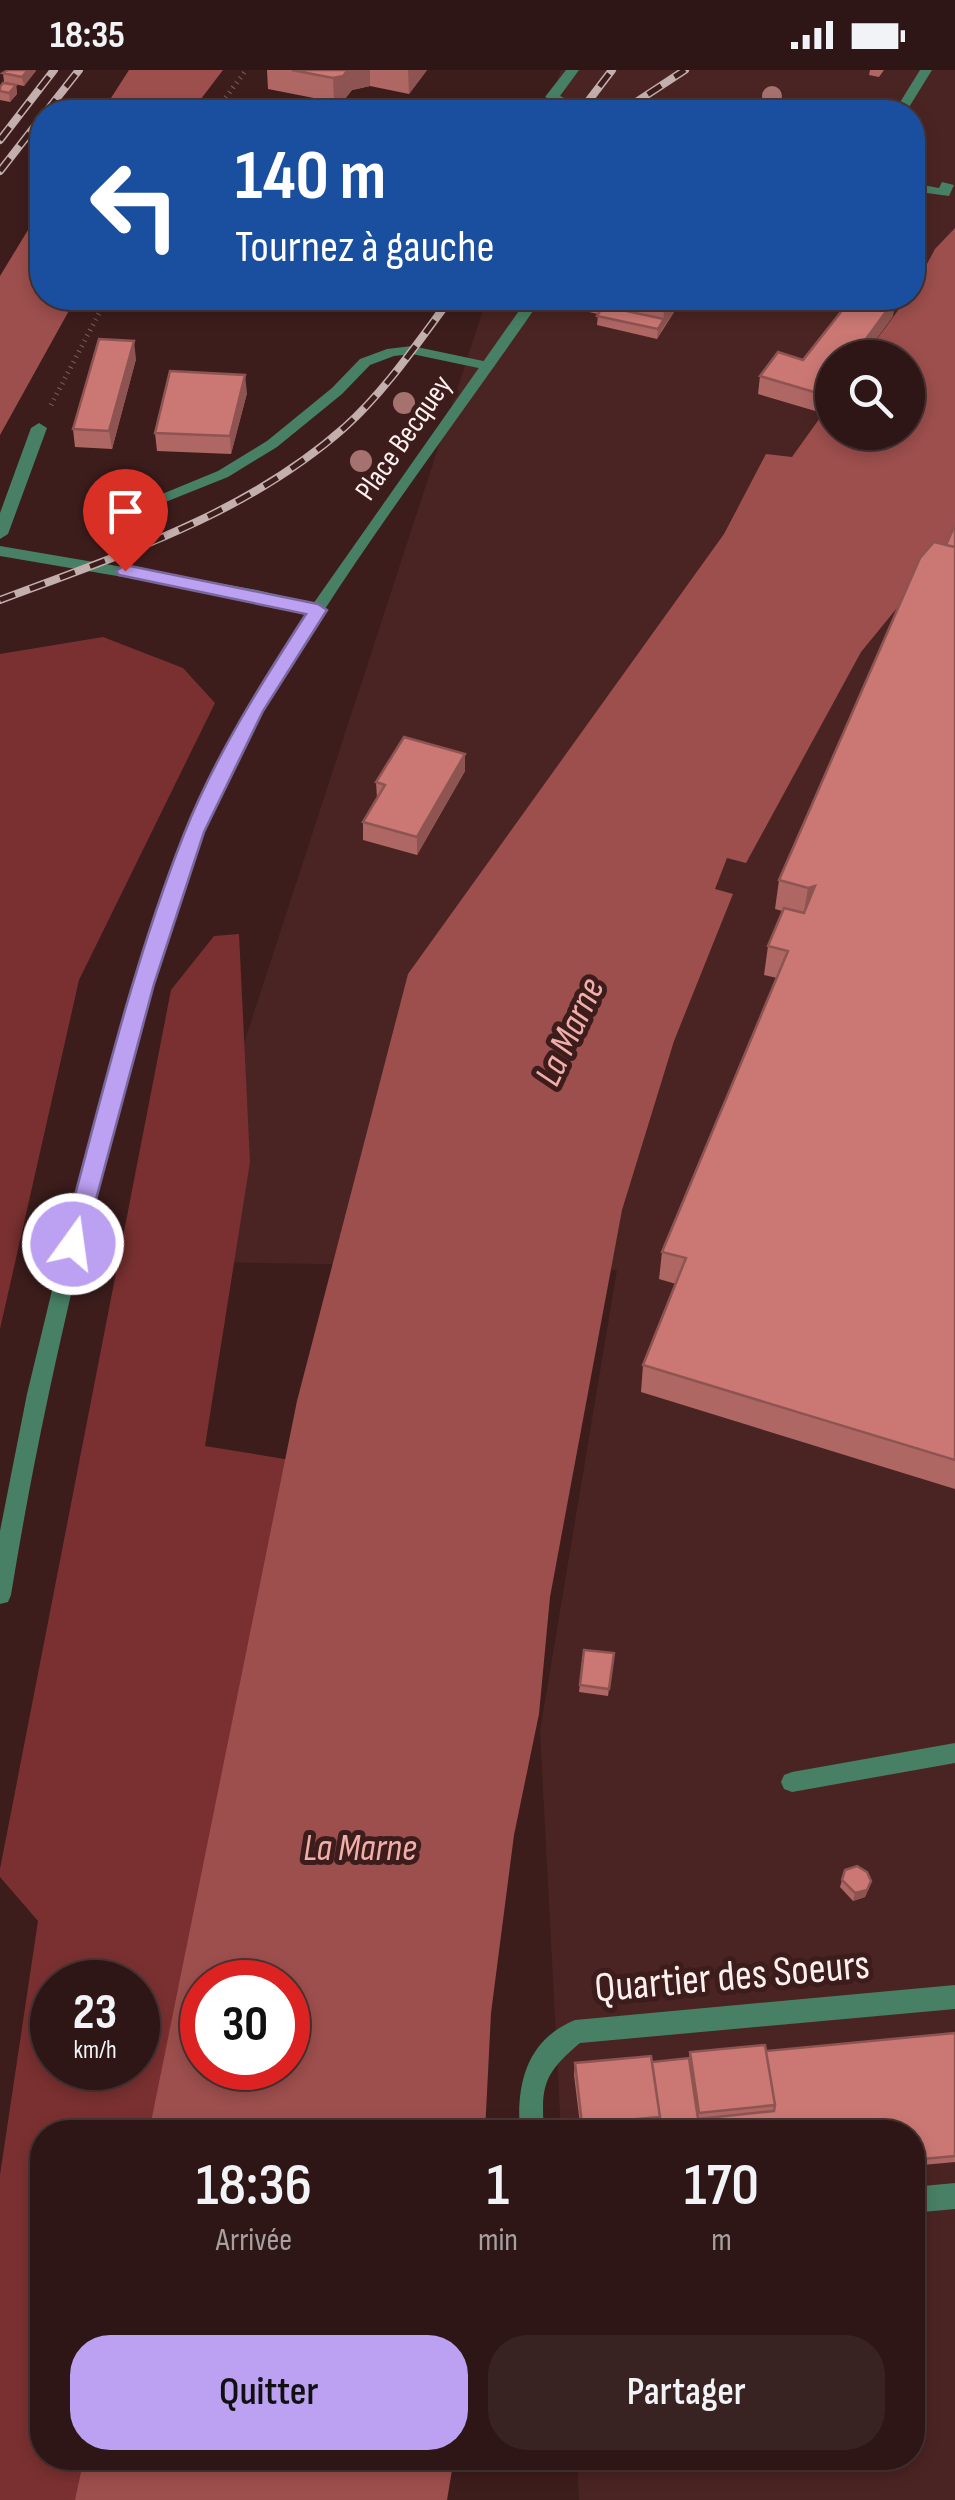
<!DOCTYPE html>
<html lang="fr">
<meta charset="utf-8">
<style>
body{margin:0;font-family:"Sofia Sans Condensed",sans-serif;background:#392322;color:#f1f3f6;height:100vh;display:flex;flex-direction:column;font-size:38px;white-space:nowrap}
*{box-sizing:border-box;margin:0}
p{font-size:32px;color:#a79fa0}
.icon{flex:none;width:55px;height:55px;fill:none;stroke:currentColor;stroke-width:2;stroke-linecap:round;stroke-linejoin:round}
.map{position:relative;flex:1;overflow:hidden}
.sheet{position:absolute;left:30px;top:2050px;width:895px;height:350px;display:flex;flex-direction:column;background:#2d1615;border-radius:40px;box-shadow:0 5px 15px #0003,0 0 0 2px #483534}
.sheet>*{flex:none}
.top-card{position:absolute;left:30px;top:30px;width:895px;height:210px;border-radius:40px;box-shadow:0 5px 15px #0003,0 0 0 2px #483534;background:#1a4fa0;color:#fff;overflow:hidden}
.buttons{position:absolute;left:815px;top:270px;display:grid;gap:20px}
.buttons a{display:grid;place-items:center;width:110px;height:110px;border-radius:50%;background:#2d1615;box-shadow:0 5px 15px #0003,0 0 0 2px #483534;font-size:50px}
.speed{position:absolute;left:30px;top:1890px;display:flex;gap:20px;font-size:50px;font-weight:700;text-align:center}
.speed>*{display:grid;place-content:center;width:130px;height:130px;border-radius:50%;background:#2d1615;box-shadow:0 5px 15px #0003,0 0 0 2px #483534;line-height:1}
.speed small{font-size:25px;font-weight:400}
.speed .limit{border:15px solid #d22;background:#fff;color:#111}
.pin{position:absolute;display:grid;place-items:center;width:85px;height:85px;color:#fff;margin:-102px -42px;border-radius:50% 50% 50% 0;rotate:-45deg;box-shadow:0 0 10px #0007}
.pin .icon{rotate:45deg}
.me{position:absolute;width:110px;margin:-55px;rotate:14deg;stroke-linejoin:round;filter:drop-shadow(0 0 8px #0008)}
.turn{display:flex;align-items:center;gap:35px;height:210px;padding:0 40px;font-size:45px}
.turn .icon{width:130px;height:130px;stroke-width:2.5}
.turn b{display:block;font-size:70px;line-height:85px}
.eta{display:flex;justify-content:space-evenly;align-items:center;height:170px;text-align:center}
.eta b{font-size:60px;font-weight:600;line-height:70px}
.action{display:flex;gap:20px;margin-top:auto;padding:20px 40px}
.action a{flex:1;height:115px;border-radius:40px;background:#bca0f2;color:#111;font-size:40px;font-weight:600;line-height:115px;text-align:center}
.action a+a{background:#392322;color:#f1f3f6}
.status{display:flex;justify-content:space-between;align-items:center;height:70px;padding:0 50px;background:#2d1615;direction:ltr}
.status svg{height:28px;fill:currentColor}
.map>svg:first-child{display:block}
.built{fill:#4a2423;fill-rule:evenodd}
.forest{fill:#7a3030;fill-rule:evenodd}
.water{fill:#9d4f4d;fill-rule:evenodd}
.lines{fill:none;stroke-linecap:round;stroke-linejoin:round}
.path{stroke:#7a605f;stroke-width:5;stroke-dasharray:1 5;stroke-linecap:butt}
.service{fill:#478065;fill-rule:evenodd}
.minor{fill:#478065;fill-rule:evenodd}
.rail-casing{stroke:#c3afae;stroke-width:8}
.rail{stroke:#3c1d1c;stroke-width:5;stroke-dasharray:16;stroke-linecap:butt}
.tree{fill:#a67270}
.wall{fill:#af6764}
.shaded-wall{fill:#8e5451}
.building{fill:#cb7874;stroke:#8e5451;stroke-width:2.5}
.route{fill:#bca0f2;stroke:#7a689d;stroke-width:2.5}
.labels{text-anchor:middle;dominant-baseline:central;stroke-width:10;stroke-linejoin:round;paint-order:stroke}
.far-street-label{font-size:30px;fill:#fef0ef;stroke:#3c1d1c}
.water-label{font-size:38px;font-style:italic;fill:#f2aeaa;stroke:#3c1d1c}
.near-street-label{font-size:42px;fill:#fef0ef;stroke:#3c1d1c}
</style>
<div class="status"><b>18:35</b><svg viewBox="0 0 49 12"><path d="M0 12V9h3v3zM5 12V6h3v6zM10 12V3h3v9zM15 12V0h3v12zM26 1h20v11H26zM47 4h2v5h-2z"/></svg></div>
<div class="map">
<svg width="955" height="2430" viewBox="0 0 955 2430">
<rect width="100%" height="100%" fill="#3c1d1c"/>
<path class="built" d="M561,0h394v2430h-376l-2,-42h335v-326h-351l-21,-401 77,-461 -444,-9 314,-963h425v-186h-365zM832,288h76v74h-76z"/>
<path class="forest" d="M103,567l80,31 32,35 -136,277 -79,349v-675z
M239,864l11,228 -45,284 116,19 -119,517v86l-9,64h-151v326h88l-8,42h-122v-325l38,-254 -38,-44v-8l171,-879 43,-54zM52,1912h86v86h-86z"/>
<path class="water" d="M129,0h94l-32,42h-89z
M42,137v91h34l-76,137v-159z
M955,158v309l-94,115 -115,211 -19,-5 -12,31 18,5 -59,147 -52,169 -72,387 -11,117 -25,121 -23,178 -6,119h-336l148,-731 111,-427 316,-440 42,-80 26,3 40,-56v31h76v-74l-44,-1 43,-59h5l1,-8 22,-41zM202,1912h86v86h-86z
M84,2388h370l-7,42h-372z"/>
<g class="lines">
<path class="path" d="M215,42l31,-42
M51,335l56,-107"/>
<path class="service" d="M566,0h13l-19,26 33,16h-16l-32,-15z
M412,276l76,16 7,4 -7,4 -76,-16 -18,2 -24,9 -28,29 -65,53 -49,30 -115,46 -6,2 -8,-5 119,-49 49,-30 65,-53 28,-29 27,-10z
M39,353l8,5 -39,106 -8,5v-26l31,-85z
M955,1673v20l-163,29 -8,-3 -3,-7 3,-7 8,-3z"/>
<path class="minor" d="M920,0h12l-26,42h-12z
M942,112l12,3 -5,11 -37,-5v-8l27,5z
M528,228h14c-107,156 -226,304 -311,473 -47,92 -73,193 -101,293 -48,175 -90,351 -119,531l-3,7 -8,2v-73l27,-137 48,-199 69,-243 38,-110 31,-71 94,-158 -50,-13 -257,-44v-10l257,44 56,14z
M955,1915v24l-375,34c-37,31 -39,43 -36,89h-24c-4,-47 6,-92 55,-112z
M955,2113v26l-43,4v-26z"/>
<g class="rail-casing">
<path id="rail" d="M46,42l33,-42
M580,42l32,-42
M621,42l64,-42
M0,70l54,-70
M0,101l42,-54
M0,530c120,-45 247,-86 345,-173 41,-37 73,-85 106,-129"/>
</g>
<use href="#rail" class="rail"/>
</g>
<g class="tree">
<circle cx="772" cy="26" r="10"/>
<circle cx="404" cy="333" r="11"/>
<circle cx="361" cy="391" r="11"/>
</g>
<path class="wall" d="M36,0l-12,16 -20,-4 -1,-9z
M267,0h160l-18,24 -39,-8 -18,4 -8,10 -10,2 -66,-13z
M870,0h14l-5,7 -10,-2z
M16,15l1,9 -7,8 -10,-2v-13z
M580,228h103l-26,41 -60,-14 1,-11 -18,-4z
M893,246l-71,97 -64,-19 2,-18 43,-16z
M136,289l-24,90 -37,-2 -2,-18z
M247,323l-16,61 -74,-3 -2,-18z
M955,455v964l-314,-97 2,-27 33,-81 -17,-5 3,-27 115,-274 -13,-3 4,-29 14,-35 -7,-2 4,-29z
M465,684v17l-48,84 -54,-15v-18l14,-24 -1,-16z
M584,1580l30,3 -6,43 -29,-4z
M845,1800l24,18 -4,9 -12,4 -13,-14z
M955,1963v129l-43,4v-34h-331l-7,-57 1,-12 77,-1 37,-4 1,-6 76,-1z"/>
<path class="shaded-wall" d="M28,0l8,1 -12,15 -2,-9z
M348,0h22v16l-18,4 -8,10 -10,2 -1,-24z
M408,0h19l-18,24z
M16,15l1,9 -7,8 -1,-9z
M673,228h10l-20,30 1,-17z
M896,228l-3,18 -30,42h-11z
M664,249l-1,9 -6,11 1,-10z
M134,271l2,18 -24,90 -3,-18z
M245,305l2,18 -16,61 -1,-18z
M832,314v15l-10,14 2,-18z
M465,684v17l-48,84v-18z
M815,816l-12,31 5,-29z
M871,1811l-6,16 -12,4 2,-8z"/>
<path class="building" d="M8,0h20l-6,7 -19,-4z
M292,0h56l-5,6 -10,2z
M3,13l13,2 -7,8 -9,-2v-4z
M605,228h68l-9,13z
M852,228h44l-44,60h-20v26l-8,11 -64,-19 18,-24 25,8z
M603,236l61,13 -6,10 -61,-13z
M99,269l35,2 -25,90 -36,-2z
M170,301l75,4 -15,61 -75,-3z
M955,455v22l-9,-2z
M934,472l21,5v913l-312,-95 43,-107 -24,-6 126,-301 -20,-5 16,-38 20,5 11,-27 -7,2 -29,-8 141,-322z
M404,667l61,17 -48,83 -54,-15 22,-37 -9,-3z
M584,1580l30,3 -5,36 -29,-4z
M857,1796l10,6 4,9 -4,9 -12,3 -13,-13 3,-10z
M955,1963v123l-43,4v-28h-330v-2l77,-7 1,-6 -8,-55 37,-4 9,61 76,-8 1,-6 -9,-54z
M765,1975l10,60 -76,8 -9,-61z
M651,1986l9,61 -78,7 -7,-61z"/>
<path class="route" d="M125,495l193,39 9,6 -64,101 -59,121 -50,152 -70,260 -11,8 -11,-8c37,-137 70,-278 122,-410 31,-78 77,-150 122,-220l-187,-39 -3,-4z"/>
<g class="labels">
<g class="far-street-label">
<text transform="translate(404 368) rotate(-55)">Place Becquey</text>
</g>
<g class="water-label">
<text transform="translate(570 962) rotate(-65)">La Marne</text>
<text x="360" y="1778">La Marne</text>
</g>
<g class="near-street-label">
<text transform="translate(732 1907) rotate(-5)">Quartier des Soeurs</text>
</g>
</g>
</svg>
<div class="buttons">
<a><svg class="icon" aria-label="search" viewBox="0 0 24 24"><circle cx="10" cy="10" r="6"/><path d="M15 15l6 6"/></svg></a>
</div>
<div class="speed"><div>23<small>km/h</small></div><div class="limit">30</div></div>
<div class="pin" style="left:125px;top:501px;background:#d93025"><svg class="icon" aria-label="arrive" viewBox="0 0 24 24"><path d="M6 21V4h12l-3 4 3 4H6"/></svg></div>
<svg class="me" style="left:73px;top:1174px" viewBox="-20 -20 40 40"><circle r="17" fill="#bca0f2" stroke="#fff" stroke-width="3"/><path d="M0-11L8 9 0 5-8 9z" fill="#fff"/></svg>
<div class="top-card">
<div class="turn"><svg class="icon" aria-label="left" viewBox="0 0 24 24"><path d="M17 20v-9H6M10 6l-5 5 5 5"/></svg><div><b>140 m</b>Tournez à gauche</div></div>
</div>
<section class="sheet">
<div class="eta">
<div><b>18:36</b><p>Arrivée</p></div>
<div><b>1</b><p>min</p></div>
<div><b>170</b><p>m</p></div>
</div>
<div class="action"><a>Quitter</a><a>Partager</a></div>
</section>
</div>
